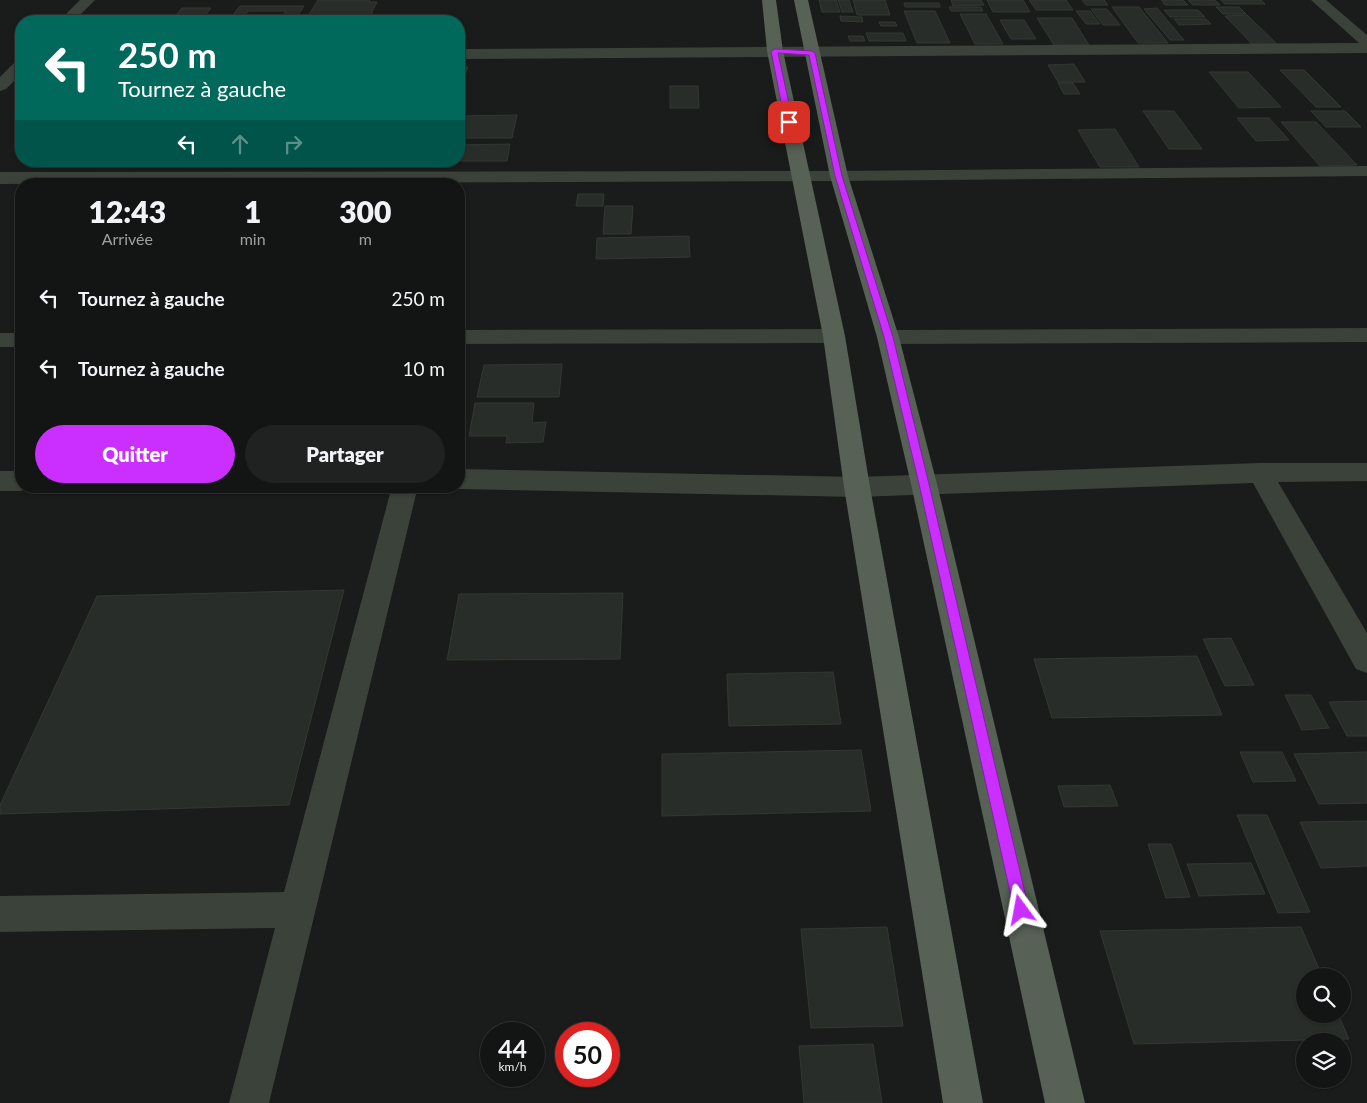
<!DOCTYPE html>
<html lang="fr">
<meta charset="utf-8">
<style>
body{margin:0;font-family:Lato,sans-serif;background:#202222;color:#f1f3f6;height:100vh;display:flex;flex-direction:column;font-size:19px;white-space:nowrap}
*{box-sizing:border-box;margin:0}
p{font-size:16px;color:#9d9fa0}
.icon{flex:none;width:28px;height:28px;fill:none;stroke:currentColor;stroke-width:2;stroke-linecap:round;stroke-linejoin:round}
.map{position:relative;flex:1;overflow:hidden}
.sheet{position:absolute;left:15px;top:178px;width:450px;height:315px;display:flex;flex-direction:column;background:#131514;border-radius:20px;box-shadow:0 1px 4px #0004,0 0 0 1px #323434}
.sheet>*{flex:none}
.banner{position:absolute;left:15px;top:15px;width:450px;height:152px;border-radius:20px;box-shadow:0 1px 4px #0004,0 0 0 1px #323434;background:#00695c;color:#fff;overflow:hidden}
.controls{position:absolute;left:1296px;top:968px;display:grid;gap:10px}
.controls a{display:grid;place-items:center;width:55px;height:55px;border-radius:50%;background:#131514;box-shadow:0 1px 4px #0004,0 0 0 1px #323434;font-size:25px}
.speed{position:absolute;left:480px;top:1022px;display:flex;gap:10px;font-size:25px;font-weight:700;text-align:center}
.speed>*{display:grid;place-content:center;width:65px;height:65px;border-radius:50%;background:#131514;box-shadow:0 1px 4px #0004,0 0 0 1px #323434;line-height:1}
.speed small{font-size:12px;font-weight:400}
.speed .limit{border:8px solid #d22;background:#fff;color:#111}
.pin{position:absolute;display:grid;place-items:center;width:42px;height:42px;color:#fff;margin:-21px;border-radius:10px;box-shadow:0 2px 8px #0006}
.me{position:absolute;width:55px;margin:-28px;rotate:347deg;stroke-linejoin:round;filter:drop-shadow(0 0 4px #0008)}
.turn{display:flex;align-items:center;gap:18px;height:105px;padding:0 20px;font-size:22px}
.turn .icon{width:65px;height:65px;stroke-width:2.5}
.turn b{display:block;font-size:35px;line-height:42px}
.lanes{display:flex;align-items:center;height:48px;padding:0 20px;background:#0003;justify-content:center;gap:25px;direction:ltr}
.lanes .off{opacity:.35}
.eta{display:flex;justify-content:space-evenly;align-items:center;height:85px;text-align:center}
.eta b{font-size:30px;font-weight:800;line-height:35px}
.button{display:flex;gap:10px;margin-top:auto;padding:10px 20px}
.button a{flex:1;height:58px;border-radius:30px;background:#ca2fff;color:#fff;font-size:20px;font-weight:800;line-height:58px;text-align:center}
.button a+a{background:#202222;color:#f1f3f6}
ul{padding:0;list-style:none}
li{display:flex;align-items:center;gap:15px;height:70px;padding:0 20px}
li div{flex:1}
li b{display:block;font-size:19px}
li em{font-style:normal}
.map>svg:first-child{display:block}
.building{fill:#292d2a;stroke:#333834}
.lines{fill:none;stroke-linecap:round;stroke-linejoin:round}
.minor{fill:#3b423a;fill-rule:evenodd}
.major{fill:#576156;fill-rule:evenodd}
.route{fill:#ca2fff;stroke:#831fa6}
</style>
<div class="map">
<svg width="1367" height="1103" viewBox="0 0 1367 1103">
<rect width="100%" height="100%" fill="#191c1a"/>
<path class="building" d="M318,0h52l-1,2h8l-7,14h-62z
M819,0h17l4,12h-18z
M838,0h11l4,12h-11z
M853,0h32l5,15h-33z
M951,0h30l3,5 -31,1z
M987,0h36l7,12h-37z
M1029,0h37l7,10h-37z
M1082,0h22l4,5h-22z
M1161,0h22l5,5h-23z
M1188,0h27l5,5h-27z
M1221,0h40l4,4h-40z
M904,3h35l1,4h-35z
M240,6h64l-10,15h-15l7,-10h-38l-7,10h-13z
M949,7h32l2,4h-32z
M1112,7h27l29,36h-30z
M1216,7h23l7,7h-23z
M182,8h29l-10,13h-30z
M1157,8l27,32h-14l-26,-31z
M1091,9h16l13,16h-17z
M1164,10h34l7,7h-35z
M904,11h31l15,32h-33z
M1076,11h14l10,13h-14z
M960,14h26l17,30h-28z
M1247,15l30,29 -24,1 -28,-29z
M840,16l22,1 1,5 -22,-1z
M1037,18h35l17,27h-35z
M1174,19h32l5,5 -32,1z
M1000,20h24l12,19h-25z
M879,22h16l2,4h-16z
M866,33h37l3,8h-37z
M848,36h15l2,5h-15z
M1074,64l11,18h-27l-10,-17z
M459,67h9l-4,11h-3l-2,6z
M1280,70h24l37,37h-25z
M1209,72h39l33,35 -42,1z
M1058,83h15l7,11h-16z
M670,86h28l1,22h-29z
M1143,111h31l28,38h-33z
M1311,111h34l16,16h-35z
M517,115l-5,23h-53v-22z
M1237,118h32l20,22 -33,1z
M1281,122h35l41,43 -37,1z
M1115,129l24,38h-39l-22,-37z
M510,144l-3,17h-48v-16z
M578,194h26l-1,12h-27z
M605,206h28l-2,28h-28z
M689,236l1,21 -94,2 1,-21z
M562,364l-3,33h-82l7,-32z
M475,403h59l-2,20 14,-1 -3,20 -37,1 1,-7h-38z
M344,590l-55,215 -289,9v-9l97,-209z
M623,593l-3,66 -173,1 12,-66z
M1231,638l23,47 -29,1 -22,-47z
M1197,656l25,59 -170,3 -18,-59z
M833,672l8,52 -112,2 -2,-52z
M1285,695h26l18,33 -27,2z
M1367,701v35h-20l-18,-34z
M861,750l10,61 -209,5v-62z
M1240,752h42l14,29 -43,1z
M1367,752v51l-48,1 -25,-50z
M1110,785l8,21 -54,1 -6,-21z
M1237,815h30l43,97 -32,1z
M1367,821v45l-46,2 -21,-46z
M1148,844h23l19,53 -24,1z
M1251,863l14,31 -66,2 -12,-32z
M887,927l16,99 -92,2 -10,-99z
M1301,927l21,49h-17v38h33l11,25 -215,5 -34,-113z
M873,1044l9,59h-78l-5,-57z"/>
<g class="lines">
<path class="minor" d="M80,0h15l-21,21h-15z
M1311,0h15l41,35v18l-908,6v-10l900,-6z
M21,60v14l-15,15 -6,2v-14l15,-15z
M1367,166v10l-528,5 -839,3v-12l839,-1z
M1367,328v14l-479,2 -8,-2 -3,-5 3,-5 8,-2z
M834,329l8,2 3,5 -3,5 -8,2 -375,1v-14z
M0,333h21v14h-21z
M1260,463h107v18l-89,1 89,151v40l-11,-4 -103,-186 -396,14 -398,-8 -8,-3h8v-17l398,8z
M0,471h21v15h10l-10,5h-21z
M392,486h26l-149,617h-40l46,-175 -275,4v-36l284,-4z"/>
<path class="major" d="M762,0h14l7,51 62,285 25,151 113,616h-40l-99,-616 -21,-151 -56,-285z
M794,0h14l40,176 51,161 38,147 148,619h-40l-134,-619 -34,-147 -47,-161z"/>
</g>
<path class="route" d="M775,49l37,2 3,2 27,123 51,161 36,147 100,426 -2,5 -6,2 -5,-2 -2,-5 -95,-426 -35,-147 -49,-161 -26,-121 -31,-2 15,69 -4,2 -4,-2 -14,-71z"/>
</svg>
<div class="controls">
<a><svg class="icon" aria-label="search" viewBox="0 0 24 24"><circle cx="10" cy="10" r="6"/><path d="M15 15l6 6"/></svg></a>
<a><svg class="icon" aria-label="layers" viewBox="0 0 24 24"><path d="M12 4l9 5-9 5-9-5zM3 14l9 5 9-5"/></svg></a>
</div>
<div class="speed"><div>44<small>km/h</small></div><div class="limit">50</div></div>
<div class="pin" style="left:789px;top:122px;background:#d93025"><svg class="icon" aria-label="arrive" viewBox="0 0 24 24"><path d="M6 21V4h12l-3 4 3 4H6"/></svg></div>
<svg class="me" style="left:1021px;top:910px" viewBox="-20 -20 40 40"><path d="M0-17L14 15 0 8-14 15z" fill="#ca2fff" stroke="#fff" stroke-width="4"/></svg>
<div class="banner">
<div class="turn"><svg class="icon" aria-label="left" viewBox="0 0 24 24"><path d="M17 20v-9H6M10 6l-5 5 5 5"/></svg><div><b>250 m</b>Tournez à gauche</div></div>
<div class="lanes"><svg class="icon" aria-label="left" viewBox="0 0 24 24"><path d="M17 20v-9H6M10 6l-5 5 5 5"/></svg><svg class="icon off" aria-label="ahead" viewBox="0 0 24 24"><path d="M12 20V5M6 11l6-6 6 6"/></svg><svg class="icon off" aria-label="right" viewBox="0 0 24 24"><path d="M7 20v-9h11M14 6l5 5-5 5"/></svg></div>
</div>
<section class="sheet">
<div class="eta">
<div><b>12:43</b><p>Arrivée</p></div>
<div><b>1</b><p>min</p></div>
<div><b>300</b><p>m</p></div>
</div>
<ul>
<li><svg class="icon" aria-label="left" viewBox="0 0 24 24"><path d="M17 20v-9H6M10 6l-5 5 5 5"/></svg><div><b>Tournez à gauche</b></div><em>250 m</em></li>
<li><svg class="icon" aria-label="left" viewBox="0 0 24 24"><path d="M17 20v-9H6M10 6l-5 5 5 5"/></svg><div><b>Tournez à gauche</b></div><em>10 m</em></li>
</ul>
<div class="button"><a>Quitter</a><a>Partager</a></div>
</section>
</div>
